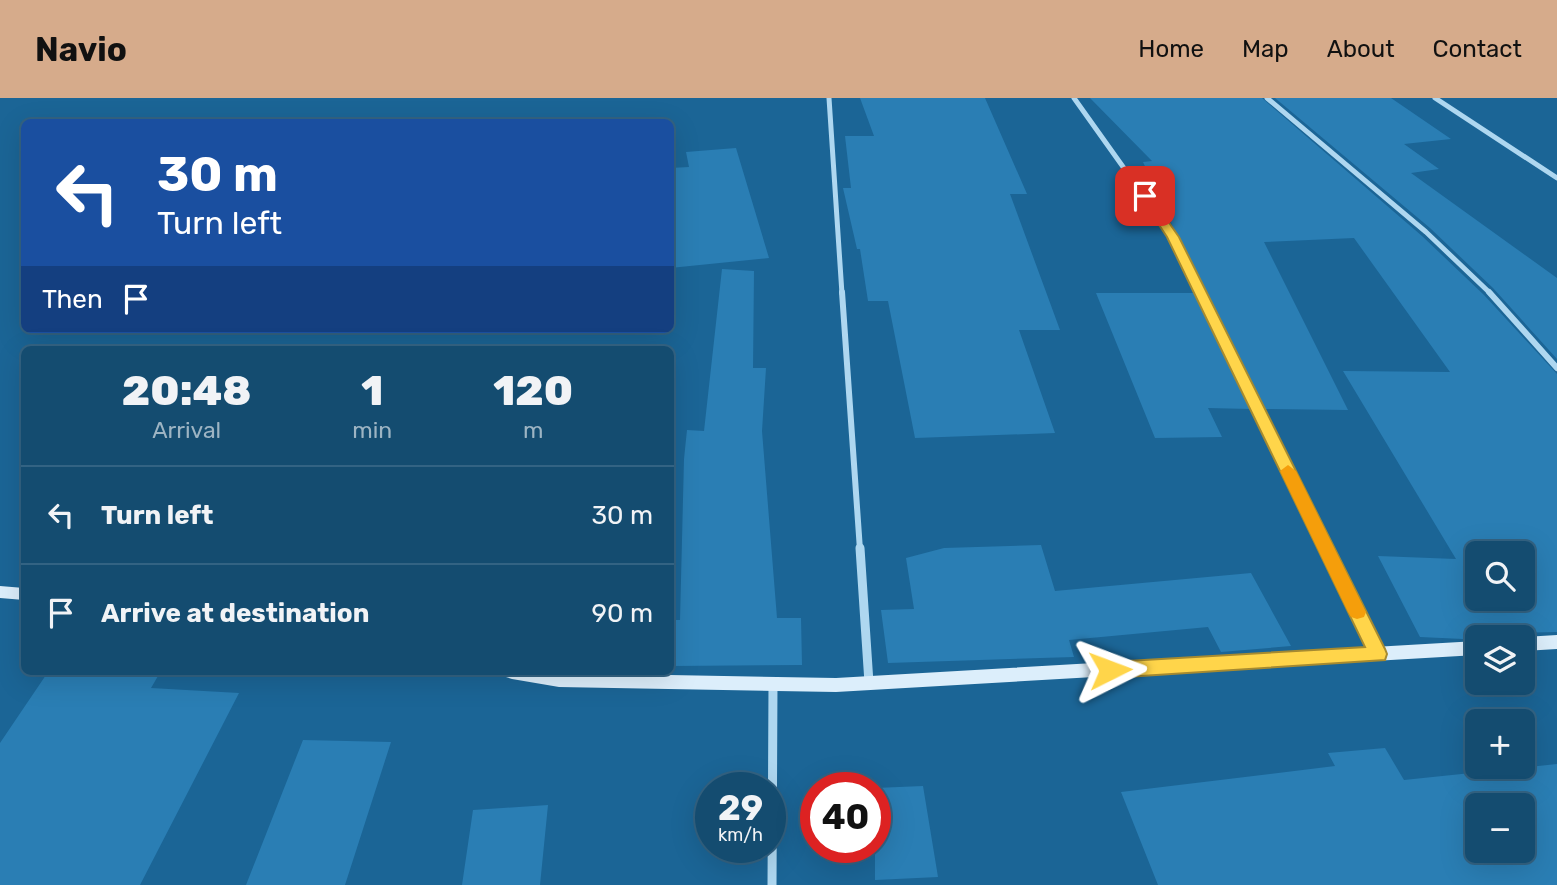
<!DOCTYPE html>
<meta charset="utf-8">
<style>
body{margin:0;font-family:Rubik,sans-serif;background:#215678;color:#f1f3f6;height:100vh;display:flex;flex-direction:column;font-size:26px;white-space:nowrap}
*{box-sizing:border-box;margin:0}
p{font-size:23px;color:#9db4c3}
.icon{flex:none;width:38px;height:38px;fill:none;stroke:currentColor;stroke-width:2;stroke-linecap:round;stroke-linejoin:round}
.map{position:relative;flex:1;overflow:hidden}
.side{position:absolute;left:21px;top:248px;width:653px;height:329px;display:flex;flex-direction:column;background:#144c70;border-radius:10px;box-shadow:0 7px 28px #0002,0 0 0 2px #336383}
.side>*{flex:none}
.top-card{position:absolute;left:21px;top:21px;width:653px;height:214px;border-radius:10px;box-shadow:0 7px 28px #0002,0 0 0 2px #336383;background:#1a4fa0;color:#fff;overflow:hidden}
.controls{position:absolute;left:1465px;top:443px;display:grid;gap:14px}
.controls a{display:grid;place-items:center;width:70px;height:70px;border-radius:10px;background:#144c70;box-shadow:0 7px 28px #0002,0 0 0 2px #336383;font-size:35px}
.speed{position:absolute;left:695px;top:674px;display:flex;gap:14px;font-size:35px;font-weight:700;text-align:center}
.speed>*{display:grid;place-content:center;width:91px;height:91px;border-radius:50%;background:#144c70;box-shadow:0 7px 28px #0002,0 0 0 2px #336383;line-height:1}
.speed small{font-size:18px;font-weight:400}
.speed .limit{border:10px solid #d22;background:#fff;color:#111}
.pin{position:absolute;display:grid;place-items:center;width:60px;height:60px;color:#fff;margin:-30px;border-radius:14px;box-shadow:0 4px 10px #0006}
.me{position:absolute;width:77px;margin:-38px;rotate:87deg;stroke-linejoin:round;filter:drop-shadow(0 0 5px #0008)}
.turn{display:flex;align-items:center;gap:24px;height:147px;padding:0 21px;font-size:32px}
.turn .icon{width:91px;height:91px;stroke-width:2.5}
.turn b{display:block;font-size:49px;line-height:60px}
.then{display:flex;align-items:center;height:66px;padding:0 21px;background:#0003;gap:14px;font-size:26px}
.eta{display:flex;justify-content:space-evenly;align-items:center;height:119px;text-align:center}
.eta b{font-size:42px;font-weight:800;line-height:49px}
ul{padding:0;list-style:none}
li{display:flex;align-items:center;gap:21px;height:98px;padding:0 21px;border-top:2px solid #336383}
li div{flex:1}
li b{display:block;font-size:26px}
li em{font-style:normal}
header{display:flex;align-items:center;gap:42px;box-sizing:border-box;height:98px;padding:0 35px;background:#d6ab8b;color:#111}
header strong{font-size:33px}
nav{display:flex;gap:38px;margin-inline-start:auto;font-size:24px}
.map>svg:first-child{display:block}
.building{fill:#2a7eb4;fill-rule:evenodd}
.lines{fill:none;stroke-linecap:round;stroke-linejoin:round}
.street-far2{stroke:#aed7f0;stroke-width:5}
.street-far1{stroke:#aed7f0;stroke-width:6}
.street{stroke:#aed7f0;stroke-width:9}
.secondary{fill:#dceefb;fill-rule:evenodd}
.route{fill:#ffd54a;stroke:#a68a30;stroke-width:2}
.slow{fill:#f59e0b}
</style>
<header>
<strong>Navio</strong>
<nav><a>Home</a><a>Map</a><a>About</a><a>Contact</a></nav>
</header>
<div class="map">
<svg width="1557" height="787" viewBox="0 0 1557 787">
<rect width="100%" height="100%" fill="#1b6596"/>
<path class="building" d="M860,0h125l42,96h-17l50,136h-41l36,103 -140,5 -27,-137h-20l-8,-52h-3l-14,-61h8l-6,-52h29z
M1090,0h172l160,138 62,59 73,79v258l-80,2v4l-14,1 -43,-2 -42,-81 78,3 -113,-188 107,1 -96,-134 -90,4 84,168 -84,-1 -91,-182 -30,-65 9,-1zM1477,455h45v45h-45z
M1275,0h116l60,41 -47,5 35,25 -28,4 146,105v81l-64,-71 -63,-60z
M736,50l33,110 -99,10v-100l19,-1 -3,-15z
M722,171l32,2 -1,97h13l-4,63 15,187h24l1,47 -132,1 3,-46h7l4,-161 3,-29 17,1z
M1096,195h98l57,116 -43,-1 14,29 -67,1z
M1041,447l14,46 196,-18 40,73 -70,6 -13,-25 -139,13 5,17 -186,6 -7,-53 33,-1 -8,-51 38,-10z
M48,574l110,4 -7,12 88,5 -99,192h-140v-142z
M303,642l88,2 -46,143h-99z
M1385,650l19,32 153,-16v121h-399l-37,-93 214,-26 -7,-13zM1477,707h45v45h-45z
M923,688l15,91 -63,3v-92z
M548,707l-8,80h-78l11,-75z"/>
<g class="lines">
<path class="street-far2" d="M829,0l13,196
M1074,0l99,139 28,57
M1267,0l159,134 65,62
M1435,0l122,80"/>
<path class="street-far1" d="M842,194l18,258
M1200,194l127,258
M1489,194l68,76"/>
<path class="street" d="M860,450l9,135
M1326,450l52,106
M772,787l1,-201"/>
<path class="secondary" d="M0,488l24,2v12l-24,-2z
M1557,537v14l-35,2v-14z
M1477,543v14l-641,37 -277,-5 -47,-8 -6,-2 -2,-5 332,6z"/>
</g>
<path class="route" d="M1141,96h8l30,43 206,412 2,5 -2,6 -275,18 -6,-2 -3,-6 3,-6 6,-2 255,-15 -198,-410 -27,-41z"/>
<path class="slow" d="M1288,367l8,6 70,141 -2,5 -7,2 -6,-2 -3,-5 -68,-141z"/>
</svg>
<div class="controls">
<a><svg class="icon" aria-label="search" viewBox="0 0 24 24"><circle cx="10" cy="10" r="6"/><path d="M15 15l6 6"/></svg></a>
<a><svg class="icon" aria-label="layers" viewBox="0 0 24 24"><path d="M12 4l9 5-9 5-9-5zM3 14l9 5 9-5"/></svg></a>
<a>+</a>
<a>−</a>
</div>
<div class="speed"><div>29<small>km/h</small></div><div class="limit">40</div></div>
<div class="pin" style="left:1145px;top:98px;background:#d93025"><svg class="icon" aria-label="arrive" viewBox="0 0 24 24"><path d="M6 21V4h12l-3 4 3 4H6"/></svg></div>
<svg class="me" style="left:1110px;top:572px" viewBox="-20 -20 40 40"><path d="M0-17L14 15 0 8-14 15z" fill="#ffd54a" stroke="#fff" stroke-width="4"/></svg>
<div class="top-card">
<div class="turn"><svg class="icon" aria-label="left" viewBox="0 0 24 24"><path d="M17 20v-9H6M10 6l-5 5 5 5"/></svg><div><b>30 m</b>Turn left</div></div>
<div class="then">Then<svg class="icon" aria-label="arrive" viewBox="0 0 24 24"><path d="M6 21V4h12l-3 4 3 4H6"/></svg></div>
</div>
<section class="side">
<div class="eta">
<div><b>20:48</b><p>Arrival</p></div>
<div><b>1</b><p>min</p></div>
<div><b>120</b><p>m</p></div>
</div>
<ul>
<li><svg class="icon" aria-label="left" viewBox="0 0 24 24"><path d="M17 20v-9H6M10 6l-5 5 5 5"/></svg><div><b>Turn left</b></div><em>30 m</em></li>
<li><svg class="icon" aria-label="arrive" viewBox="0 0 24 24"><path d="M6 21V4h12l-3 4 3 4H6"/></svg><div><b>Arrive at destination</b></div><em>90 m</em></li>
</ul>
</section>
</div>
